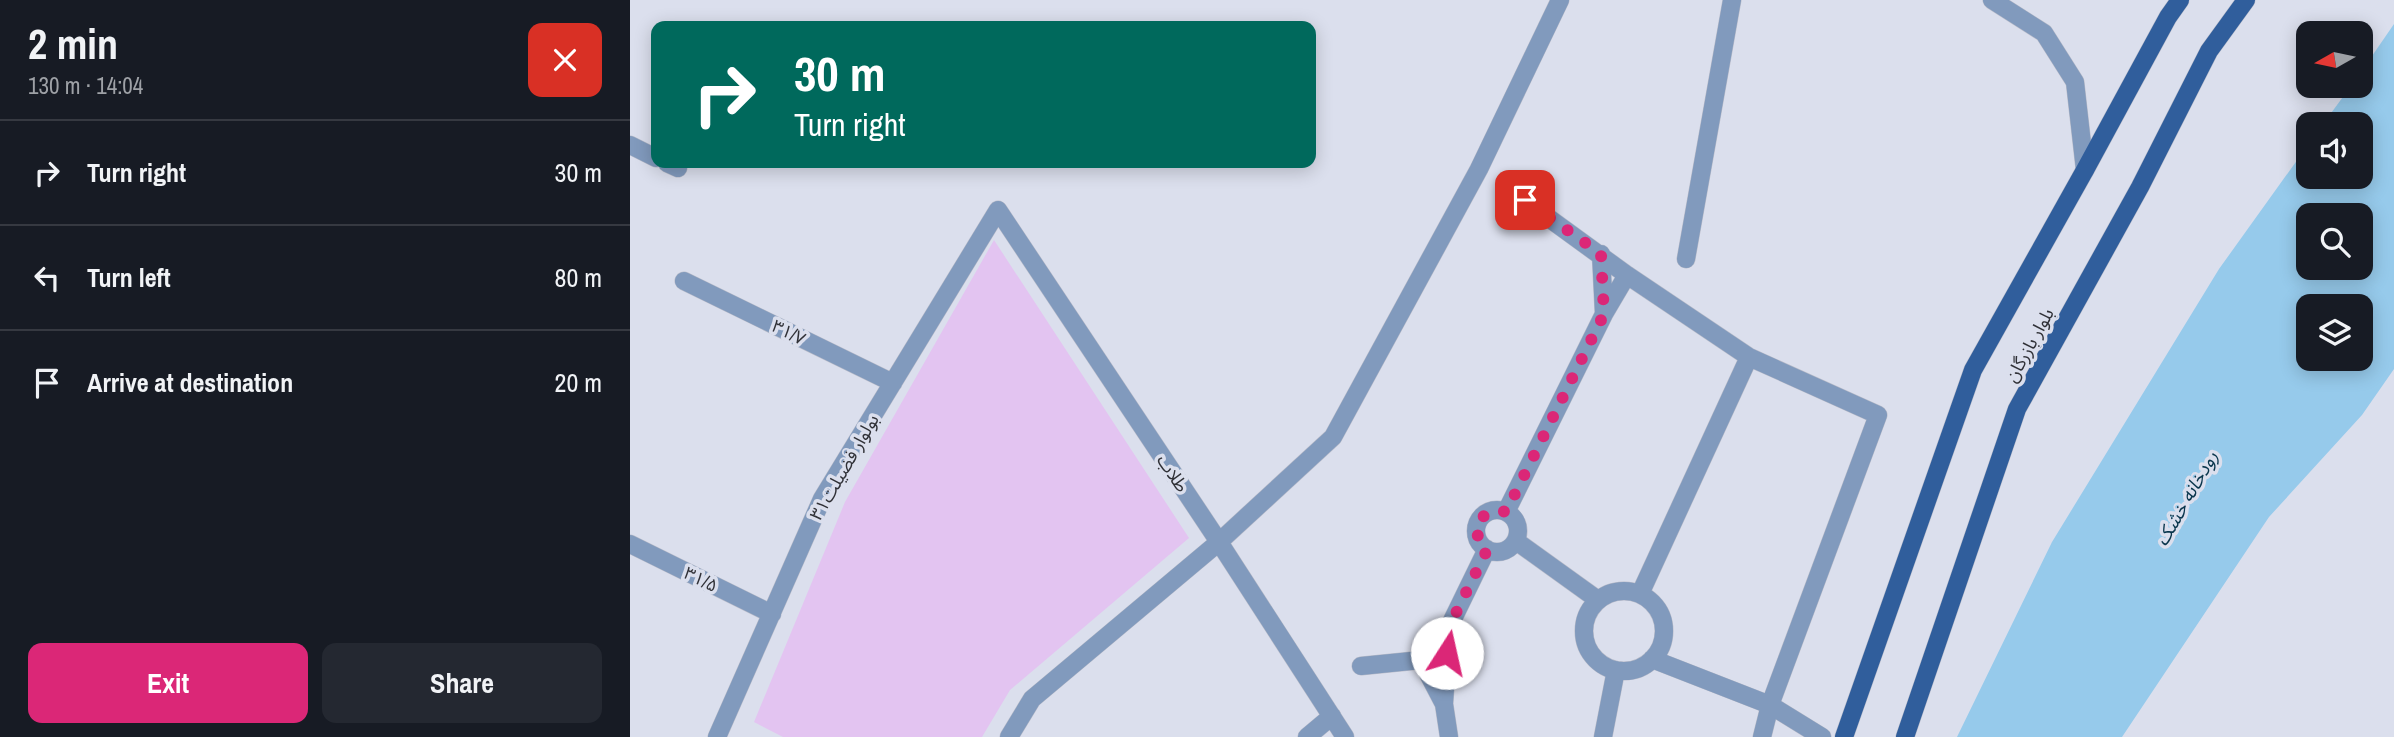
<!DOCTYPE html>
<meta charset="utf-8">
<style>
body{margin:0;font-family:"Archivo Narrow","Noto Sans Arabic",sans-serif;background:#242831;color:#f1f3f6;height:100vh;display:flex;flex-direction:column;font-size:26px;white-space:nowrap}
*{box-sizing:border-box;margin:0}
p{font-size:23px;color:#9ea1a6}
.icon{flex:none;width:38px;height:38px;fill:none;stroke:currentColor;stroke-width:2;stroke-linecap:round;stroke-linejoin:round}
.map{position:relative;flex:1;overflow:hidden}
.side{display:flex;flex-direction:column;background:#171b24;width:630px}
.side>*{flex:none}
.top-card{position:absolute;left:21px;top:21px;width:665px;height:147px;border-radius:14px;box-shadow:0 4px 18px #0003;background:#00695c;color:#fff;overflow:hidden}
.needle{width:46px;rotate:261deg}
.tools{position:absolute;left:1666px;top:21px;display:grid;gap:14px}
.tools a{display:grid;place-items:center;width:77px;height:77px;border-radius:14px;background:#171b24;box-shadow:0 4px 18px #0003;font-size:35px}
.pin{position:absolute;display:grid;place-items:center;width:60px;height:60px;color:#fff;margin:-30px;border-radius:14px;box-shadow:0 4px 10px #0006}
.me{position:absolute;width:77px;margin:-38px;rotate:10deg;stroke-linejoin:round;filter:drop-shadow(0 0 5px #0008)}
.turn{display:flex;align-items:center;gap:24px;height:147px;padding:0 28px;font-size:32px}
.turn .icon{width:91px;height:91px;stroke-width:2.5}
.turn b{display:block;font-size:49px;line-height:60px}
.round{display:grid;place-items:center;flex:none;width:74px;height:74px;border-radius:14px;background:#242831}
.overview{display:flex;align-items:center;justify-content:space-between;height:119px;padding:0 28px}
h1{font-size:42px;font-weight:800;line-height:52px}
.action{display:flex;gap:14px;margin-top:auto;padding:14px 28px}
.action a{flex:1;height:80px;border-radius:14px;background:#db2777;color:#fff;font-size:28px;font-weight:800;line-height:80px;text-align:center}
.action a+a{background:#242831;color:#f1f3f6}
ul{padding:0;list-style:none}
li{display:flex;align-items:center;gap:21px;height:105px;padding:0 28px;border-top:2px solid #363941}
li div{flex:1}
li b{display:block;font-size:26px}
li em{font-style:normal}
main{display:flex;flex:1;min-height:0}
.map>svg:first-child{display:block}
.green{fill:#e3c4f1}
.water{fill:#96caeb;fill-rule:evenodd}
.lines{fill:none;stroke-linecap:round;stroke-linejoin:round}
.minor-casing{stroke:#b9bcc9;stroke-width:19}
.major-casing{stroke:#b9bcc9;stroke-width:19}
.minor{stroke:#819abd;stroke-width:18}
.major{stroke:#305e9c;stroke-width:18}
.route{stroke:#db2777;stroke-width:12;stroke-dasharray:0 21.6}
.labels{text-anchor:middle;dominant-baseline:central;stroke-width:7;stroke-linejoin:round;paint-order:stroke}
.street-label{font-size:18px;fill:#303137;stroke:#dbdfed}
.water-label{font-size:19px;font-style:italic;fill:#09354c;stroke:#dbdfed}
</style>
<main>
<section class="side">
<div class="overview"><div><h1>2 min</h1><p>130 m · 14:04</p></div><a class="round" style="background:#d93025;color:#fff"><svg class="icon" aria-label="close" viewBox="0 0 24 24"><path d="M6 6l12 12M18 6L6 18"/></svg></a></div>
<ul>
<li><svg class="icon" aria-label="right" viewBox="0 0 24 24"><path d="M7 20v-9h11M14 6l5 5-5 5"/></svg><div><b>Turn right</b></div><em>30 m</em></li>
<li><svg class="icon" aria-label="left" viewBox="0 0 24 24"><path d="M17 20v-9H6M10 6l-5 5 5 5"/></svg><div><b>Turn left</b></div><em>80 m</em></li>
<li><svg class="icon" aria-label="arrive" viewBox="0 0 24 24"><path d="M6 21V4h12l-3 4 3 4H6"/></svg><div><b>Arrive at destination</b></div><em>20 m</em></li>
</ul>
<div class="action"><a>Exit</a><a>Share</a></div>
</section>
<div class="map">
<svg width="1764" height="737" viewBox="0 0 1764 737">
<rect width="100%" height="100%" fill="#dbdfed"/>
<path class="green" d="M364,240l195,298 -179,152 -28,47h-199l-29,-15 91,-220z"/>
<path class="water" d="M1764,24v345l-32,46 -93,102 -147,220h-165l95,-195 167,-273 89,-124v32h53v-53h-38l28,-38h10v-14zM1678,215h53v53h-53zM1678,306h53v53h-53z"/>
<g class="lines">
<g class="minor-casing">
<path id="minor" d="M1362,0l52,33 31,49 10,88
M0,145l26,13
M37,163l11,5
M876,187l121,88 122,82 129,58 -108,290 -8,32
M971,254l3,60
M1056,259l46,-259
M54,281l209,102
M846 531a21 21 0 1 1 42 0a21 21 0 1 1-42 0Z
M876,512l98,-198 23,-39
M886,541l82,59
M0,544l142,70
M954 631a40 40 0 1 1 80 0a40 40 0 1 1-80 0Z
M1010,594l109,-237
M1022,659l118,46 52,32
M791,660l23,44
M731,666l60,-6 28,-33
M87,737l105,-238 176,-289 221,332 126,195
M379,737l23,-38 187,-157 114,-105 146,-268 81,-169
M677,737l25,-21
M819,737l-5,-33 5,-77 38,-78
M973,737l13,-67"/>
</g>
<g class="major-casing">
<path id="major" d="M1214,737l129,-367 112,-200 83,-153 12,-17
M1275,737l112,-328 123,-222 69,-136 37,-51"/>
</g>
<use href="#minor" class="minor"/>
<use href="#major" class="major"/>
</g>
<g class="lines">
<path class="route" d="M817,653l2,-26 38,-77 -9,-11 -1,-14c6,-12 16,-16 29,-13l98,-198 -3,-60 -76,-54"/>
</g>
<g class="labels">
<g class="street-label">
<text transform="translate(159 332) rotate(26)">۳۱/۷</text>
<text transform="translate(1399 345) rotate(-61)">بلوار بازرگان</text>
<text transform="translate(214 467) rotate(-60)">بولوار فضیلت۳۱</text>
<text transform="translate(543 473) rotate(56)">طلاب</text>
<text transform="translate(71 579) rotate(26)">۳۱/۵</text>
</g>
<g class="water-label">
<text transform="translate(1556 498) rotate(-60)">رودخانه خشک</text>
</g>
</g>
</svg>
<div class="tools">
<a><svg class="needle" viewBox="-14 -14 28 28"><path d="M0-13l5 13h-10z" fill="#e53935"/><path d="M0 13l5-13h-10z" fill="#9ea1a6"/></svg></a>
<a><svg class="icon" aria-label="sound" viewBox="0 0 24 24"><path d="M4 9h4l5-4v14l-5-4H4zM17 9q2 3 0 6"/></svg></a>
<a><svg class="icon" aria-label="search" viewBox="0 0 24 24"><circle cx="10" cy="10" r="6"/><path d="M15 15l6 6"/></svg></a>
<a><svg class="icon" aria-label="layers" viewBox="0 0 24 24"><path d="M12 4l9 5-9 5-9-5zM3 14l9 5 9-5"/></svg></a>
</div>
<div class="pin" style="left:895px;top:200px;background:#d93025"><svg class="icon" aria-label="arrive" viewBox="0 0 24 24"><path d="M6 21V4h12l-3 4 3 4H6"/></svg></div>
<svg class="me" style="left:817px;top:653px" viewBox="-20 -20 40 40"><circle r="19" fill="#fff"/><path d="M0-13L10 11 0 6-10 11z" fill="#db2777"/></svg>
<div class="top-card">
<div class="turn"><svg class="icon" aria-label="right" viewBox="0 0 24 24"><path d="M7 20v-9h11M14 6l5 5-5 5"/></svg><div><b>30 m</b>Turn right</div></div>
</div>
</div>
</main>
